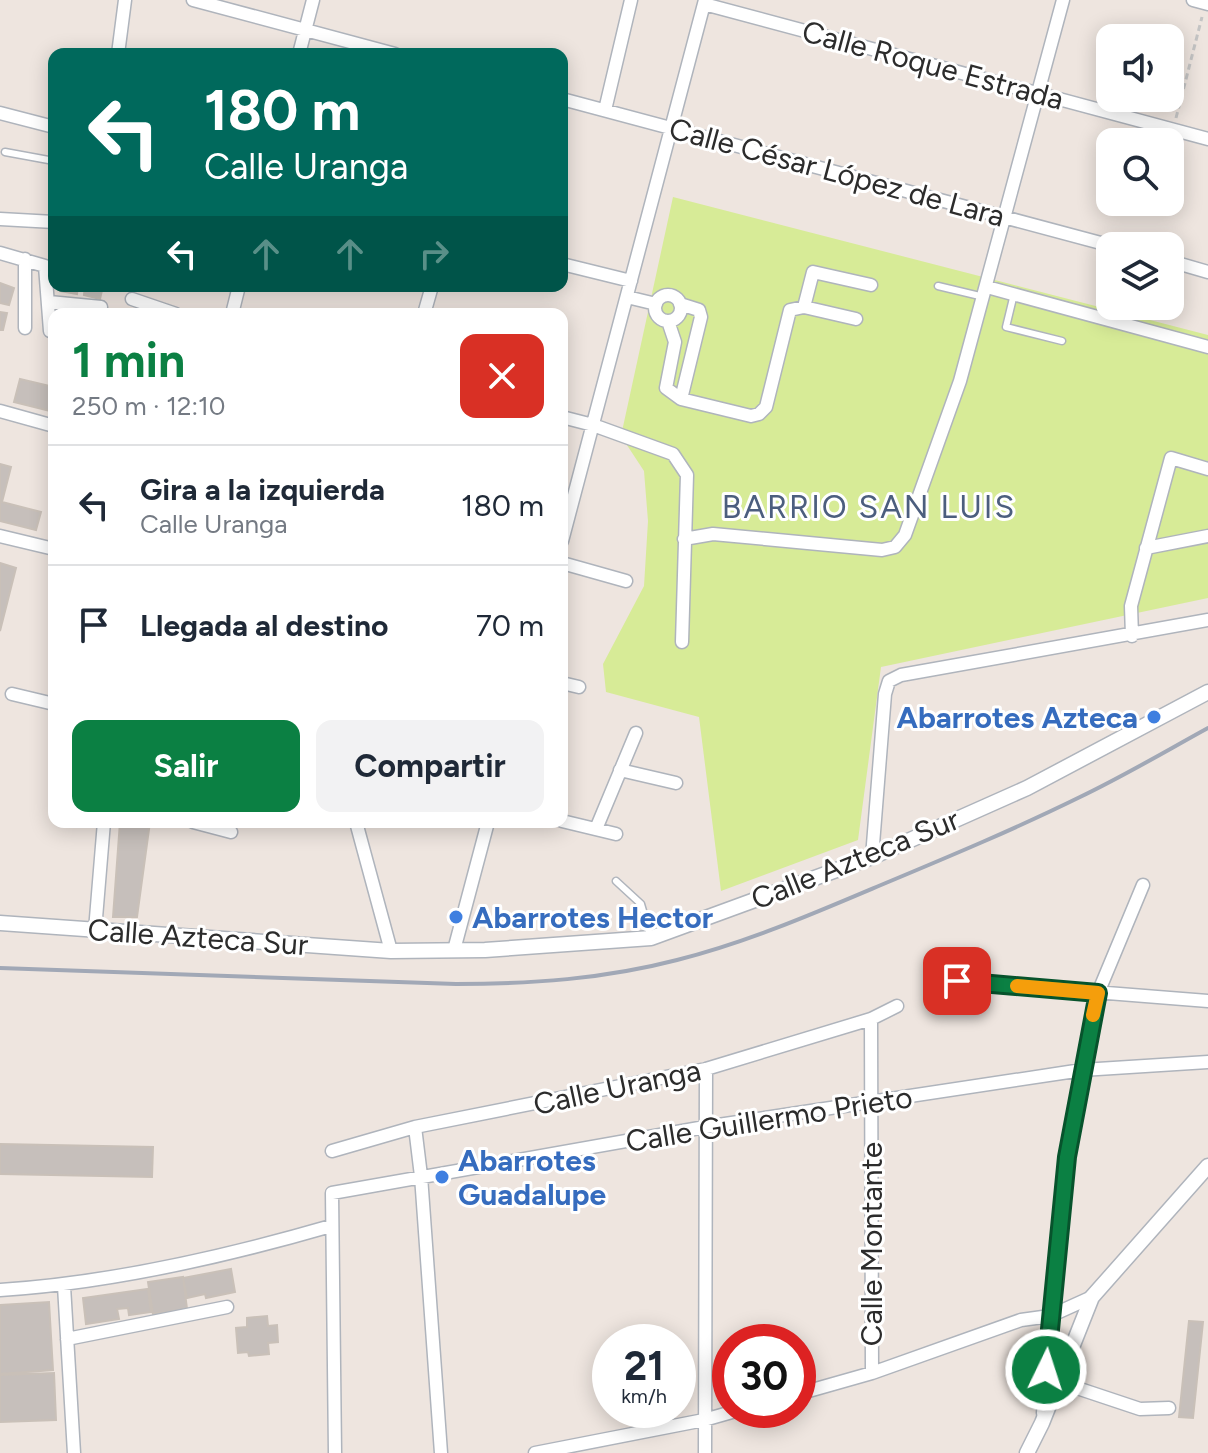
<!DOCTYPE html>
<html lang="es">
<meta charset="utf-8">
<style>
body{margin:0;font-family:Figtree,sans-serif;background:#f2f2f3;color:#1f2937;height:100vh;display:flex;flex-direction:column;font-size:30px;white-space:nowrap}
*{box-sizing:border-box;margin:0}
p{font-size:26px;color:#747a83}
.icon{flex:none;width:44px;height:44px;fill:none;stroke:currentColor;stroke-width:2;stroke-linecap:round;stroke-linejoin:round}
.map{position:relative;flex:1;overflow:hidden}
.details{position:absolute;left:48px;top:308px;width:520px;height:520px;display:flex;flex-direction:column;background:#fff;border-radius:16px;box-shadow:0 4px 20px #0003}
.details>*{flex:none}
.top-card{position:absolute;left:48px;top:48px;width:520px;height:244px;border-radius:16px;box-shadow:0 4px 20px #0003;background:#00695c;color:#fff;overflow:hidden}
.controls{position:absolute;left:1096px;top:24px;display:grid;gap:16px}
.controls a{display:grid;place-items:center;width:88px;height:88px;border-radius:16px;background:#fff;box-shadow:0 4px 20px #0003;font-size:40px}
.speed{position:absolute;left:592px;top:1324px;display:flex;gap:16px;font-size:40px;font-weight:700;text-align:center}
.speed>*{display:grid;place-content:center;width:104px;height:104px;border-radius:50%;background:#fff;box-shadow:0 4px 20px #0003;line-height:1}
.speed small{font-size:20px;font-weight:400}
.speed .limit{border:12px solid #d22;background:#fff;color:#111}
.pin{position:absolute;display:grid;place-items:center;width:68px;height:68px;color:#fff;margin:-34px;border-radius:16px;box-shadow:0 4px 12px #0006}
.me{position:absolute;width:88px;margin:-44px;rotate:4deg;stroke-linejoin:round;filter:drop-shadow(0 0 6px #0008)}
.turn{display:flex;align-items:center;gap:28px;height:168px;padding:0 24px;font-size:36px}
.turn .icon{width:104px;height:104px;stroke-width:2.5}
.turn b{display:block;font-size:56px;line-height:68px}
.lanes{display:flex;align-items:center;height:76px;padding:0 24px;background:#0003;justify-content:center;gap:40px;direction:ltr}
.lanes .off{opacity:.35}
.round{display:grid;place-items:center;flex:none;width:84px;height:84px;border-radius:16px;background:#f2f2f3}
.summary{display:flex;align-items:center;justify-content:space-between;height:136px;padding:0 24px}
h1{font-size:48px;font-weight:700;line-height:60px;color:#0b8043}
.action{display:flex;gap:16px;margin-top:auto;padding:16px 24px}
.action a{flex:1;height:92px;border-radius:16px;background:#0b8043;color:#fff;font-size:32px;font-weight:700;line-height:92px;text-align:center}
.action a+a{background:#f2f2f3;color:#1f2937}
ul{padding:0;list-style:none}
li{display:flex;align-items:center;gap:24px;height:120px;padding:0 24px;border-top:2px solid #e0e1e3}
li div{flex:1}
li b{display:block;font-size:30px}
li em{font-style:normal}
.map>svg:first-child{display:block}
.pitch{fill:#d7eb97}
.building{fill:#c6bfbb;stroke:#c9c0b8;stroke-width:2}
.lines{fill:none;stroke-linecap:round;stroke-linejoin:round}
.service-casing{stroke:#afb4bc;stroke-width:9}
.minor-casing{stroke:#afb4bc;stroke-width:15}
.tertiary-casing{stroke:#afb4bc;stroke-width:17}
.path{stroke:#c4c4c4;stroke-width:3;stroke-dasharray:6 4;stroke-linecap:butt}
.service{stroke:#fff;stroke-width:6}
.minor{stroke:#fff;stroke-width:12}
.tertiary{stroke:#fff;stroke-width:14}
.rail{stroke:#a1a8b6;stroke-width:4}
.route-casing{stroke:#07532c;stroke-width:20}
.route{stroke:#0b8043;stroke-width:14}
.slow{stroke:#f59e0b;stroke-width:14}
.shop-dot{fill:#3f7fe0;stroke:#fff;stroke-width:3}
.labels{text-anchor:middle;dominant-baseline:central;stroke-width:6;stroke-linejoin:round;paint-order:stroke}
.street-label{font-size:30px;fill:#2c2c2c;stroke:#fff}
.shop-label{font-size:30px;font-weight:bold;fill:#366cbe;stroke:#fff;text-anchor:start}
.neighbourhood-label{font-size:32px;letter-spacing:2px;fill:#4c5e7e;stroke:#fff}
</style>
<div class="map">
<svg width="1208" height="1453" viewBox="0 0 1208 1453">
<rect width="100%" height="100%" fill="#eee5df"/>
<path class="pitch" d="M673,197l535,138v263l-327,69 -23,173 -137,51 -22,-174 -93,-25 -3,-28 41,-78 4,-65 -4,-50 -23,-35z"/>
<path class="building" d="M0,283l14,5 -5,17 -9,-2z
M61,286h17l-1,8 -17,-3z
M85,286h18l-3,13 -16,-4z
M0,312l7,1 -4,17h-3z
M20,379l34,8v25l-40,-10z
M0,464l11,3 -9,35 39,10 -5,18 -36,-9z
M0,563l16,5 -16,63z
M120,822h30l-13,95h-24z
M0,1144l153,3 -1,30 -152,-3z
M231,1269l4,23 -29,6 -1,-4 -18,4 -4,-20z
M183,1277l4,32 -34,5 -5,-32z
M148,1289l3,23 -22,3 -1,-7 -11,1 2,10 -33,5 -3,-26z
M49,1302l4,68 -53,4v-69z
M267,1316l1,10 9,-1 1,17 -10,1 1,11 -20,2 -1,-4 -10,1 -2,-25 11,-1v-9z
M1189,1321l14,1 -10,96 -14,-1z
M54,1373l2,47 -56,2v-47z"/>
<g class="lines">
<g class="service-casing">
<path id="service" d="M5,152l49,9
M938,286l46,11
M1014,294l-8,33 56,14
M616,881l25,23 10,34"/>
</g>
<g class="minor-casing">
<path id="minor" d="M193,0l202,54
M1193,0l15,4
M704,4l504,135
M118,54l7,-54
M299,54l14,-54
M562,99l550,147
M605,110l26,-110
M0,113l54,14
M0,219l54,3
M0,253l45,13 5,65
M1170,261l38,11
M562,264l69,17
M987,287l221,60
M655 308a13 13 0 1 1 26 0a13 13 0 1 1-26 0Z
M627,297l29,7
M132,299l44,15
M49,302l52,5
M680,304l19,6 2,7 -20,82
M804,307l9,-35 58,13
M232,314l7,-28
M424,314l8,-28
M668,321l7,21 -9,46 15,11 70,17 8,-2 7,-7 24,-97 14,-3 52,12
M25,328v-69
M0,411l54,15
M562,417l31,8 80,29 14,21 -5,167
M0,536l54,13
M684,539l29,-5 169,16 13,-3 10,-12 55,-154 103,-381
M562,541l143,-541
M1146,548l62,-12
M562,563l64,18
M1132,636l-1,-30 40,-148 37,11
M562,683l17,4
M12,694l42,10
M620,770l56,13
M562,821l54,13
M193,822l38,10
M356,822l35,129
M596,829l40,-96
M872,857l13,-163 4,-13 12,-6 307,-55
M95,930l9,-108
M454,950l34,-128
M957,981l251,20
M871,1019l1,354
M415,1127l6,49 20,277
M332,1151l83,-24 291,-58 165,-50 26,-13
M64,1286l10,167
M0,1290c111,-7 224,-33 331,-64
M67,1339l160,-32
M1059,1382l81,27 29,-1
M798,1394l74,-21 149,-53 29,-4 42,-19
M1043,1413l7,-97 17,-159 15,-87 16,-77 45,-108
M335,1453l-3,-260 373,-66 377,-57 126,-8
M535,1453l169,-33 35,-10
M705,1453l1,-384"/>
</g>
<g class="tertiary-casing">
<path id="tertiary" d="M0,923l391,28 94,-1 166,-12 221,-81 155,-69 181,-96
M1027,1453l15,-30 50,-126 116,-131"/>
</g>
<path class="path" d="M1176,118l26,-101"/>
<use href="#service" class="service"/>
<use href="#minor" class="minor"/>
<use href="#tertiary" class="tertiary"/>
<path class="rail" d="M0,968l456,16c75,0 148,-5 221,-24 71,-18 138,-47 204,-75 67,-28 134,-56 199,-88 44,-21 86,-46 128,-69"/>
</g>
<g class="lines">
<g class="route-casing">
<path id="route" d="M957,981l141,12 -31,164 -21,213"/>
</g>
<use href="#route" class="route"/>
<path class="slow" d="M1017,986l81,7 -5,22"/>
</g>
<g class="shop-dot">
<circle cx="1154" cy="717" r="8"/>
<circle cx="456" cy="917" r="8"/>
<circle cx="442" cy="1177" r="8"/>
</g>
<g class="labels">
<g class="street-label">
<text transform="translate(933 65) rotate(15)">Calle Roque Estrada</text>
<text transform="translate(837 172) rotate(15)">Calle César López de Lara</text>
<text transform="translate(855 859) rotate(-22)">Calle Azteca Sur</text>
<text transform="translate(198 937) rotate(4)">Calle Azteca Sur</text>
<text transform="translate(617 1087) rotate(-12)">Calle Uranga</text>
<text transform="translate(769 1119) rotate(-9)">Calle Guillermo Prieto</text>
<text transform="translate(871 1244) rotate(-90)">Calle Montante</text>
</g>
<g class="shop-label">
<text x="1138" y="717" text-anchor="end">Abarrotes Azteca</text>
<text x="472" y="917">Abarrotes Hector</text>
<text x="458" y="1160">Abarrotes<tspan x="458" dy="34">Guadalupe</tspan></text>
</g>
<g class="neighbourhood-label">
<text x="869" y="507">BARRIO SAN LUIS</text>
</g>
</g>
</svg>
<div class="controls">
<a><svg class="icon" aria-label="sound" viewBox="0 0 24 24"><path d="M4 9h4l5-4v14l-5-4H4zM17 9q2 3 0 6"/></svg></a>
<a><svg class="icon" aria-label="search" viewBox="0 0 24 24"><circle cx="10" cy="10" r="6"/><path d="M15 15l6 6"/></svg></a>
<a><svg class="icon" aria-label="layers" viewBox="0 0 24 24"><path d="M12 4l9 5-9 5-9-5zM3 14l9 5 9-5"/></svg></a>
</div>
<div class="speed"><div>21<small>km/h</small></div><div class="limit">30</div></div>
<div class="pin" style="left:957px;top:981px;background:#d93025"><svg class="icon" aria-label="arrive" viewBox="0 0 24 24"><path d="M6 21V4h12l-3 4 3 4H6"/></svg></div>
<svg class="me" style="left:1046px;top:1370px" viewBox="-20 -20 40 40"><circle r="17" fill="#0b8043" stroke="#fff" stroke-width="3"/><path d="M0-11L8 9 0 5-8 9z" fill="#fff"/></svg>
<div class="top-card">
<div class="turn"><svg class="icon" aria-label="left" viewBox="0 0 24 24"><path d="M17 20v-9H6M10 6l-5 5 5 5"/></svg><div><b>180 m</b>Calle Uranga</div></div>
<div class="lanes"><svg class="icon" aria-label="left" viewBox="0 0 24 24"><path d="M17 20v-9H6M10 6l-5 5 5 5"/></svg><svg class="icon off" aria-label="ahead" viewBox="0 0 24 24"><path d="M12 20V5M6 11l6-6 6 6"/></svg><svg class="icon off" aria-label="ahead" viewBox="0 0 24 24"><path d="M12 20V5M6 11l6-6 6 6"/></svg><svg class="icon off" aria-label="right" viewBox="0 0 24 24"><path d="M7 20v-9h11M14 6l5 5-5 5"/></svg></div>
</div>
<section class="details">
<div class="summary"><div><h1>1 min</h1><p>250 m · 12:10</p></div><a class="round" style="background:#d93025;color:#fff"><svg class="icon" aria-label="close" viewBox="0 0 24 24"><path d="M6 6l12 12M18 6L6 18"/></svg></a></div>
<ul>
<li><svg class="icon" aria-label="left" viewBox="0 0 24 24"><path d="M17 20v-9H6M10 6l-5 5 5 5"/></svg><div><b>Gira a la izquierda</b><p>Calle Uranga</p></div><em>180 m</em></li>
<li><svg class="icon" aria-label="arrive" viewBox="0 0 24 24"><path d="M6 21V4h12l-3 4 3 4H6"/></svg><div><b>Llegada al destino</b></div><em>70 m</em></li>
</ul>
<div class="action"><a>Salir</a><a>Compartir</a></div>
</section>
</div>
